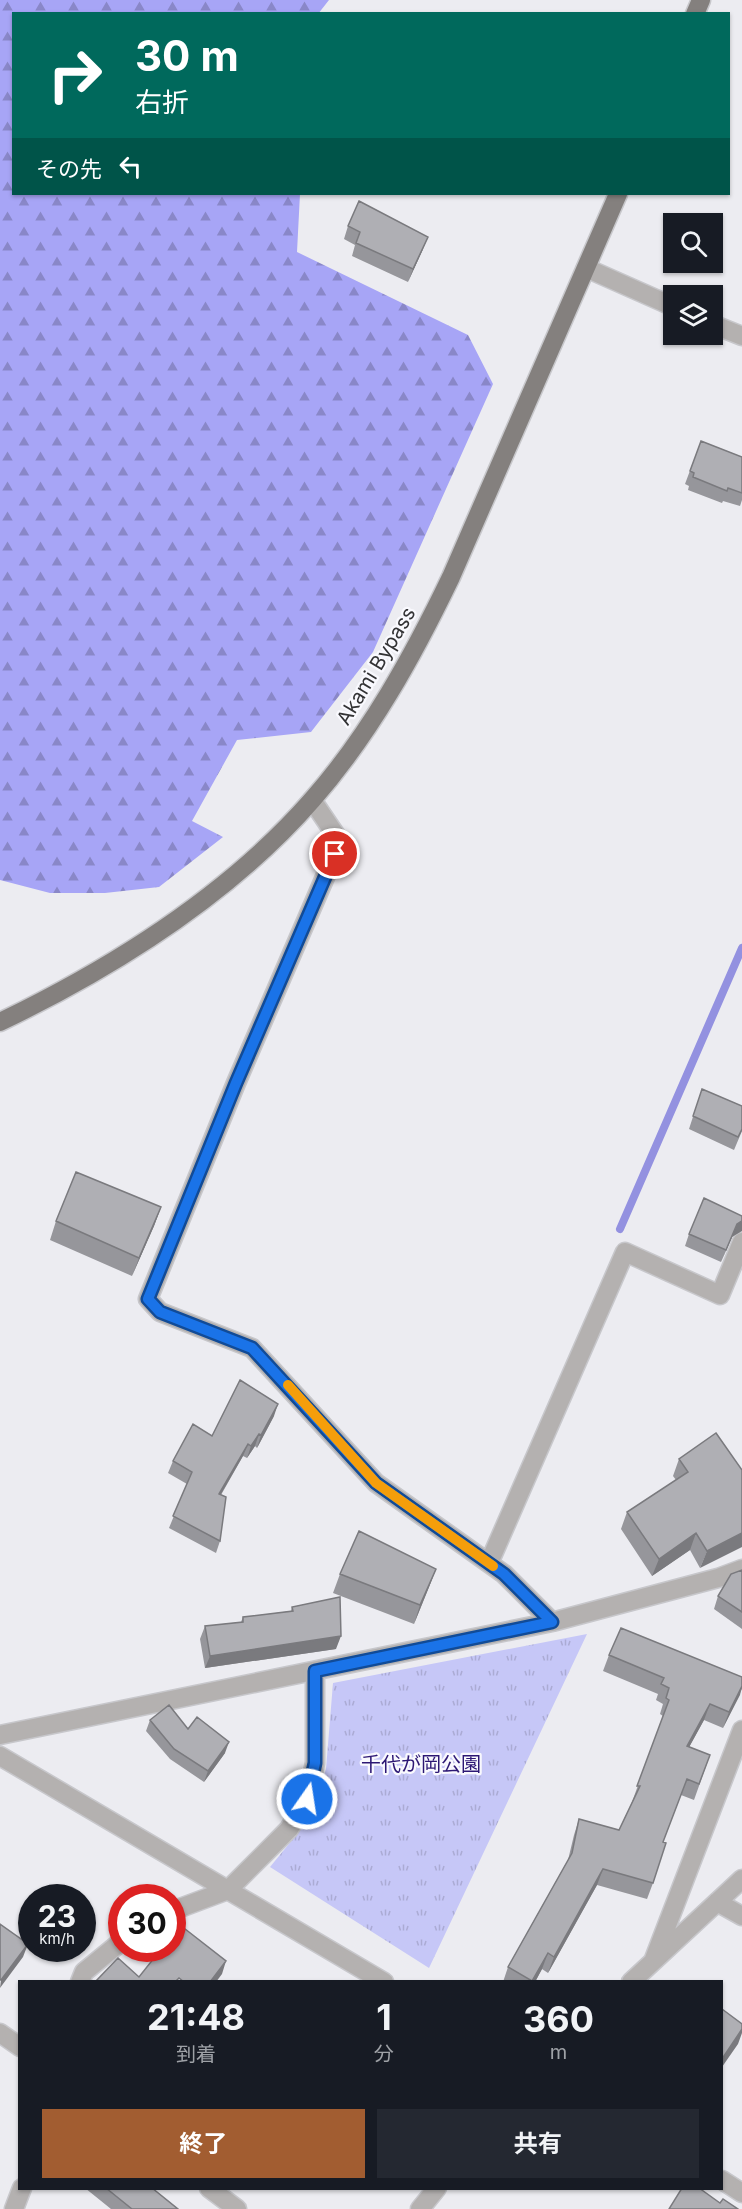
<!DOCTYPE html>
<html lang="ja">
<meta charset="utf-8">
<style>
body{margin:0;font-family:Inter,"Noto Sans JP",sans-serif;background:#242831;color:#f1f3f6;height:100vh;display:flex;flex-direction:column;font-size:22px;white-space:nowrap}
*{box-sizing:border-box;margin:0}
p{font-size:20px;color:#9ea1a6}
.icon{flex:none;width:33px;height:33px;fill:none;stroke:currentColor;stroke-width:2;stroke-linecap:round;stroke-linejoin:round}
.map{position:relative;flex:1;overflow:hidden}
.side{position:absolute;left:18px;top:1980px;width:705px;height:210px;display:flex;flex-direction:column;background:#171b24;border-radius:0px;box-shadow:0 2px 4px #0004}
.side>*{flex:none}
.top-card{position:absolute;left:12px;top:12px;width:718px;height:183px;border-radius:0px;box-shadow:0 2px 4px #0004;background:#00695c;color:#fff;overflow:hidden}
.fabs{position:absolute;left:663px;top:213px;display:grid;gap:12px}
.fabs a{display:grid;place-items:center;width:60px;height:60px;border-radius:0px;background:#171b24;box-shadow:0 2px 4px #0004;font-size:30px}
.speed{position:absolute;left:18px;top:1884px;display:flex;gap:12px;font-size:30px;font-weight:700;text-align:center}
.speed>*{display:grid;place-content:center;width:78px;height:78px;border-radius:50%;background:#171b24;box-shadow:0 2px 4px #0004;line-height:1}
.speed small{font-size:15px;font-weight:400}
.speed .limit{border:9px solid #d22;background:#fff;color:#111}
.pin{position:absolute;display:grid;place-items:center;width:51px;height:51px;color:#fff;margin:-26px;border:3px solid #fff;border-radius:50%;box-shadow:0 2px 6px #0007}
.me{position:absolute;width:66px;margin:-33px;rotate:13deg;stroke-linejoin:round;filter:drop-shadow(0 0 4px #0008)}
.turn{display:flex;align-items:center;gap:21px;height:126px;padding:0 24px;font-size:27px}
.turn .icon{width:78px;height:78px;stroke-width:2.5}
.turn b{display:block;font-size:42px;line-height:51px}
.then{display:flex;align-items:center;height:57px;padding:0 24px;background:#0003;gap:12px;font-size:22px}
.eta{display:flex;justify-content:space-evenly;align-items:center;height:102px;text-align:center}
.eta b{font-size:36px;font-weight:700;line-height:42px}
.action{display:flex;gap:12px;margin-top:auto;padding:12px 24px}
.action a{flex:1;height:69px;border-radius:0px;background:#a25d31;color:#fff;font-size:24px;font-weight:700;line-height:69px;text-align:center}
.action a+a{background:#242831;color:#f1f3f6}
.map>svg:first-child{display:block}
.forest{fill:url(#forest-firs)}
.park{fill:url(#park-tufts)}
.lines{fill:none;stroke-linecap:round;stroke-linejoin:round}
.stream{stroke:#9391e0;stroke-width:8}
.minor-casing{stroke:#c7c7cb;stroke-width:21}
.major-casing{stroke:#c7c7cb;stroke-width:21}
.minor{stroke:#b4b1b0;stroke-width:18}
.major{stroke:#84807e;stroke-width:18}
.wall{fill:#96969b}
.shaded-wall{fill:#7a7a7e}
.building{fill:#afafb4;stroke:#7a7a7e;stroke-width:1.5}
.route-casing{stroke:#114b97;stroke-width:15}
.route{stroke:#1a73e8;stroke-width:10}
.slow{stroke:#f59e0b;stroke-width:10}
.labels{text-anchor:middle;dominant-baseline:central;stroke-width:4.5;stroke-linejoin:round;paint-order:stroke}
.street-label{font-size:20px;fill:#333335;stroke:#f9f9fe}
.park-label{font-size:20px;fill:#2c1774;stroke:#f9f9fe}
</style>
<div class="map">
<svg width="742" height="2209" viewBox="0 0 742 2209">
<defs>
<pattern id="forest-firs" width="22" height="20" patternUnits="userSpaceOnUse" patternTransform="scale(1.5)"><rect width="22" height="20" fill="#a7a5f6"/><path d="M5 1l3.5 6h-7zM16 11l3.5 6h-7z" fill="#8987c8"/></pattern>
<pattern id="park-tufts" width="24" height="20" patternUnits="userSpaceOnUse" patternTransform="scale(1.5)"><rect width="24" height="20" fill="#c6c7f7"/><path d="M3 7l-1-3M5 7V3M7 7l1-3M15 17l-1-3M17 17v-4M19 17l1-3" fill="none" stroke="#ababd4"/></pattern>
</defs>
<rect width="100%" height="100%" fill="#ececf1"/>
<path class="forest" d="M0,0h329l-11,14h-304v180h286l-3,58 171,83 25,49 -120,268 -62,80 -74,8 -45,81 31,16 -64,50 -54,6h-55l-50,-13z"/>
<path class="park" d="M587,1634l-158,334 -159,-101 40,-49 16,-49 7,-86z"/>
<g class="lines">
<path class="stream" d="M620,1229l122,-281"/>
<g class="minor-casing">
<path id="minor" d="M586,268l88,39
M712,324l30,12
M312,800l25,37 -2,17 -99,229 -88,216 12,13 92,36 124,135 128,91 48,48
M489,1563l136,-311 95,43 22,-53
M0,1735l552,-113 166,-44 24,-9
M0,1756l384,226
M717,1902l25,14
M172,1911l56,-21 61,-61 18,-30 8,-36v-92
M654,1959l88,-229
M80,1982l4,-10 38,-31
M631,1982l111,-103
M0,2033l20,14
M722,2180l20,13
M209,2188l28,21
M14,2209l8,-21
M420,2209l17,-21"/>
</g>
<g class="major-casing">
<path id="major" d="M695,14l6,-14
M0,1022c114,-55 228,-126 312,-222 58,-66 101,-144 139,-223l167,-383"/>
</g>
<use href="#minor" class="minor"/>
<use href="#major" class="major"/>
</g>
<path class="wall" d="M348,226l75,23 -15,33 -56,-26 3,-11 -11,-6z
M701,441l41,16v43l-2,6 -17,-5 -1,2 -34,-13 1,-4 -4,-2z
M702,1089l40,17v25l-8,19 -45,-21z
M161,1207l-7,19 -22,50 -82,-36 6,-19z
M689,1234l43,3 -11,25 -36,-16z
M274,1416l-17,32 -2,-2 -8,12 -4,-2 -22,39 -1,46 -4,12 -47,-25 18,-44 -19,-11 5,-12 39,-25z
M679,1459l63,11 -42,98 -10,-18 -38,26 -31,-47 6,-17 49,-32 -3,-4z
M436,1569l-7,18 -15,37 -81,-31 7,-19z
M742,1570v59l-28,-20 4,-13z
M292,1607l44,42 -131,19 -5,-29 5,-13 36,-4 2,-5 48,-6z
M609,1655l133,22v12l-19,39 -19,-8 -15,27 21,8 -16,45 -13,-5 -18,47 -10,41 -6,16 -50,-14 -49,88 -6,-4 -7,13h-32l5,-15 60,-107 6,-25 5,-16 40,11 13,-28 31,-86 -3,-2 3,-10 -7,-4 2,-6 -55,-23z
M150,1720l38,9 37,24 -21,29 -34,-23 -24,-28z
M85,2188h67l26,21h-67z"/>
<path class="shaded-wall" d="M428,237l-5,12 -15,33 5,-13z
M161,1207l-7,19 -22,50 7,-18z
M742,1221v10l-10,6 -11,25 16,-38z
M278,1404l-4,12 -17,32 4,-13z
M259,1434l-4,12 -8,12 4,-12z
M248,1444l-5,12 -29,50 5,-12z
M696,1533l-6,17 -38,26 7,-17z
M742,1533v14l-42,21 7,-17z
M436,1569l-7,18 -15,37 6,-19z
M341,1636l-5,13 -131,19 5,-12z
M742,1686l-2,9 -17,33 6,-16z
M710,1704l-6,16 -23,42 6,-16z
M229,1742l-4,11 -21,29 4,-11z
M603,1869l-6,16 -49,88 6,-16z
M28,1944l-5,13 -23,31 1,-8z
M548,1953l-6,16 -7,13h-3z
M226,1961l-4,13 -6,8h-6z
M742,2029v4l-4,11 -16,23v-8z"/>
<path class="building" d="M359,201l69,36 -15,32 -57,-26 4,-11 -12,-6z
M701,441l41,16v36l-14,-5 -1,3 -34,-14 1,-4 -4,-2z
M702,1089l40,17v23l-4,8 -45,-21z
M76,1172l85,35 -22,51 -83,-37z
M704,1198l38,18v5l-5,3 -11,26 -37,-16z
M240,1380l38,24 -17,31 -2,-1 -8,12 -3,-2 -29,50 7,3 -6,44 -47,-25 19,-44 -19,-11 20,-37 19,12z
M716,1433l26,37v63l-35,18 -11,-18 -37,26 -32,-47 61,-40 -9,-13z
M359,1531l77,38 -16,36 -80,-31z
M742,1570v42l-24,-16 13,-22z
M340,1597l1,39 -131,20 -5,-30 38,-4v-5l50,-6 -1,-4z
M621,1628l121,49v9l-13,26 -19,-8 -23,42 23,9 -11,29 -12,-5 -24,63 3,1 -13,40 -50,-14 -49,88 -6,-4 -16,28 -24,-14 64,-114 7,-34 40,11 21,-44h-3l32,-86 -3,-2 3,-10 -8,-4 3,-6 -55,-23z
M169,1705l19,24 9,-12 32,25 -21,29 -34,-22 -24,-29z
M0,1924l28,20 -27,36h-1z
M180,1925l46,36 -16,21h-26l-5,-4 -4,4h-80l23,-24 21,19 23,-29h10v-13z
M722,2009l20,15v5l-20,30z
M106,2188h46l26,21h-46z
M682,2188h17l21,15 3,-4 15,10h-69z"/>
<g class="lines">
<g class="route-casing">
<path id="route" d="M307,1799l8,-36v-92l237,-49 -48,-48 -128,-91 -124,-135 -92,-36 -12,-13 88,-216 99,-229"/>
</g>
<use href="#route" class="route"/>
<path class="slow" d="M288,1385l88,98 117,83"/>
</g>
<g class="labels">
<g class="street-label">
<text transform="translate(376 666) rotate(-59)">Akami Bypass</text>
</g>
<g class="park-label">
<text x="421" y="1764">千代が岡公園</text>
</g>
</g>
</svg>
<div class="fabs">
<a><svg class="icon" aria-label="search" viewBox="0 0 24 24"><circle cx="10" cy="10" r="6"/><path d="M15 15l6 6"/></svg></a>
<a><svg class="icon" aria-label="layers" viewBox="0 0 24 24"><path d="M12 4l9 5-9 5-9-5zM3 14l9 5 9-5"/></svg></a>
</div>
<div class="speed"><div>23<small>km/h</small></div><div class="limit">30</div></div>
<div class="pin" style="left:335px;top:854px;background:#d93025"><svg class="icon" aria-label="arrive" viewBox="0 0 24 24"><path d="M6 21V4h12l-3 4 3 4H6"/></svg></div>
<svg class="me" style="left:307px;top:1799px" viewBox="-20 -20 40 40"><circle r="17" fill="#1a73e8" stroke="#fff" stroke-width="3"/><path d="M0-11L8 9 0 5-8 9z" fill="#fff"/></svg>
<div class="top-card">
<div class="turn"><svg class="icon" aria-label="right" viewBox="0 0 24 24"><path d="M7 20v-9h11M14 6l5 5-5 5"/></svg><div><b>30 m</b>右折</div></div>
<div class="then">その先<svg class="icon" aria-label="left" viewBox="0 0 24 24"><path d="M17 20v-9H6M10 6l-5 5 5 5"/></svg></div>
</div>
<section class="side">
<div class="eta">
<div><b>21:48</b><p>到着</p></div>
<div><b>1</b><p>分</p></div>
<div><b>360</b><p>m</p></div>
</div>
<div class="action"><a>終了</a><a>共有</a></div>
</section>
</div>
